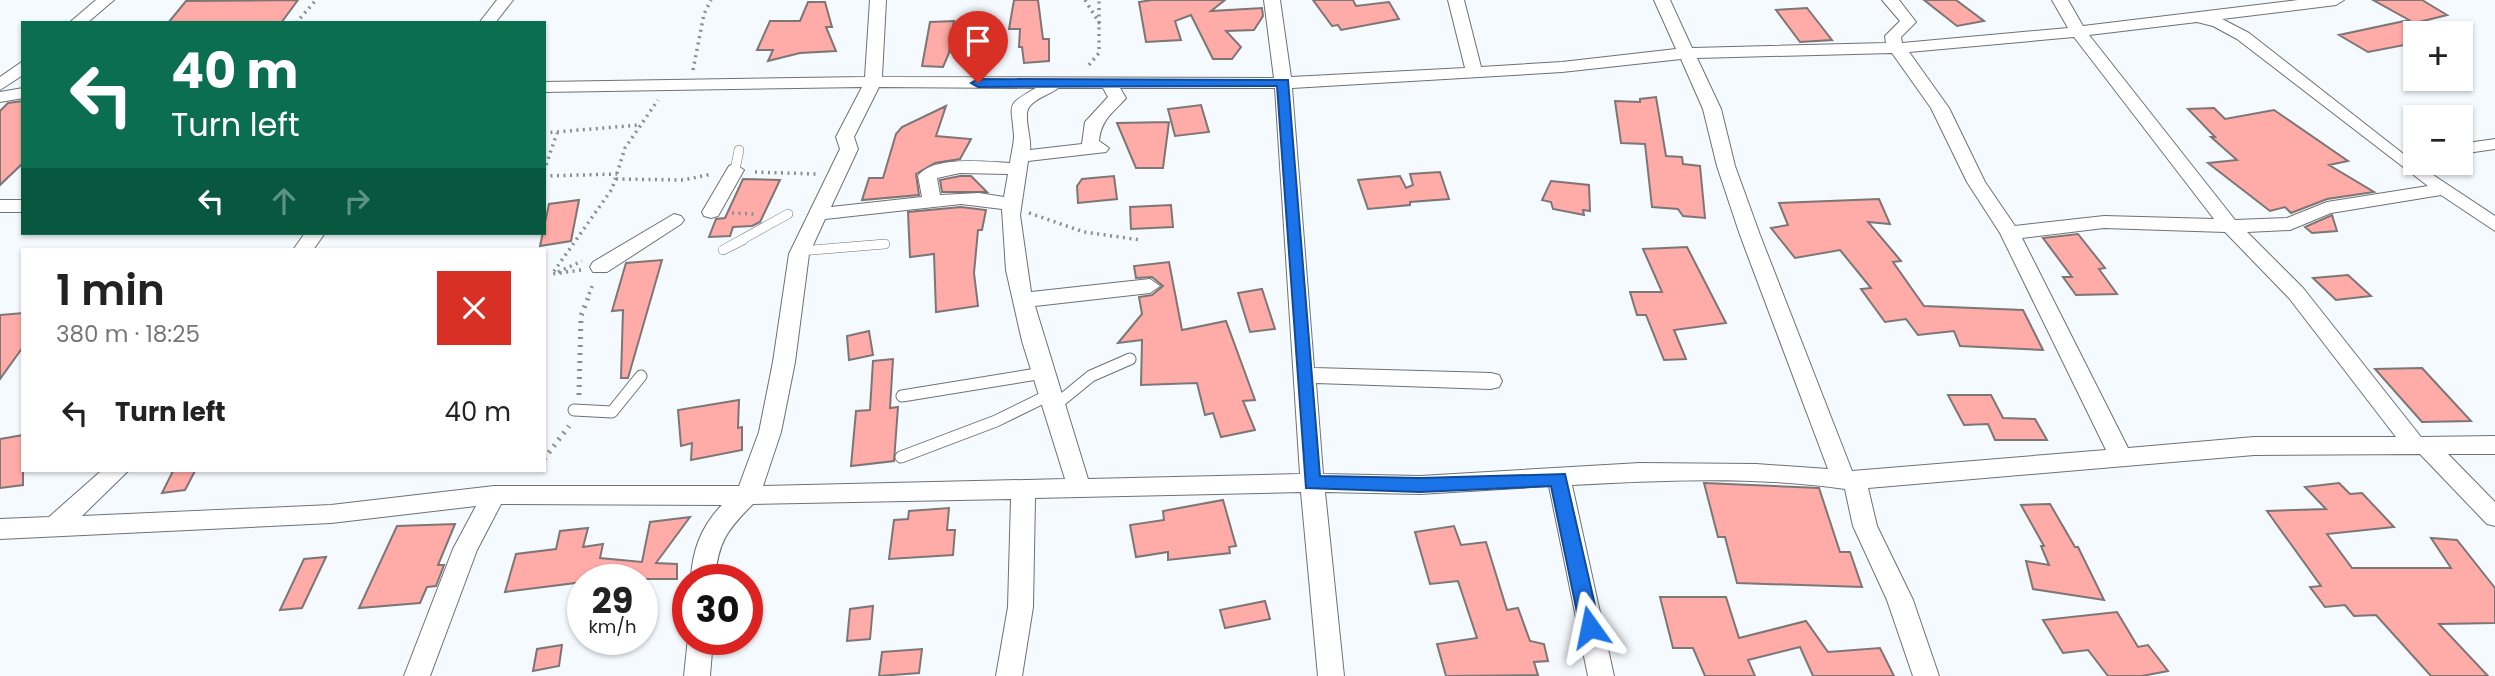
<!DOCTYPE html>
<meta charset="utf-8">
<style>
body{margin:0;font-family:Poppins,sans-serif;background:#f6f6f6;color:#222;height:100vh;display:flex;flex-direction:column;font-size:26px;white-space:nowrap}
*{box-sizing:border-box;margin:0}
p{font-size:23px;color:#767676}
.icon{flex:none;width:38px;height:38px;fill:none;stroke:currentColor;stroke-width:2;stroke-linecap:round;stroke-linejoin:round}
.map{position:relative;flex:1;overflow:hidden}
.panel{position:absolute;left:21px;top:248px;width:525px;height:224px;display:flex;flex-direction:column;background:#fff;border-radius:0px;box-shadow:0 2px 5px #0004}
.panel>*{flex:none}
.guide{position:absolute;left:21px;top:21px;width:525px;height:214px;border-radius:0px;box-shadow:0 2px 5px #0004;background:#0b6e4f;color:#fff;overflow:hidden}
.buttons{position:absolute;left:2403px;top:21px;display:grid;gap:14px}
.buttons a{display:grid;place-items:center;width:70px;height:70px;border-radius:0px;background:#fff;box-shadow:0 2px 5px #0004;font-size:35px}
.speed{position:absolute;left:567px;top:564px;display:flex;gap:14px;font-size:35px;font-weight:700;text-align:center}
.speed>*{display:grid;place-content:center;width:91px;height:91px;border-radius:50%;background:#fff;box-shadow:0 2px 5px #0004;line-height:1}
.speed small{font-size:18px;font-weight:400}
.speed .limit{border:10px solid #d22;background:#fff;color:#111}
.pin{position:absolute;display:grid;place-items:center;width:60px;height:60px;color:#fff;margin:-72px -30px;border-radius:50% 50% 50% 0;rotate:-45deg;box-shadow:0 0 7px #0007}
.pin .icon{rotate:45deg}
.me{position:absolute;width:77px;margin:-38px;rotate:348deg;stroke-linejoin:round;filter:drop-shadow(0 0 5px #0008)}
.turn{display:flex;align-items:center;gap:24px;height:147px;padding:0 35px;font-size:32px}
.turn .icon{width:91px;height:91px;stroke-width:2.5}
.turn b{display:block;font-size:49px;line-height:60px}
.lanes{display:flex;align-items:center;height:66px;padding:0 35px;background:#0003;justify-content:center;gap:35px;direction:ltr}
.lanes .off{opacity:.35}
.round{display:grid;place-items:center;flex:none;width:74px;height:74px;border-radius:0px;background:#f6f6f6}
.summary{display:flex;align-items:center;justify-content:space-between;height:119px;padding:0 35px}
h1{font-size:42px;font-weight:600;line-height:52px}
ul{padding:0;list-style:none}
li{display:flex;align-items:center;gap:21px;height:91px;padding:0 35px}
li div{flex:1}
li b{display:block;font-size:26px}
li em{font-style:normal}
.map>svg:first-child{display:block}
.building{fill:#ffaba8;stroke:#7c7676;stroke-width:2}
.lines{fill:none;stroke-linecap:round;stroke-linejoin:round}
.service-far1-casing{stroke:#6e7175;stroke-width:10}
.service-casing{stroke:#6e7175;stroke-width:13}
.minor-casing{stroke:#6e7175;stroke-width:2}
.path-far1{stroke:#8a8e91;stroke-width:3.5;stroke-dasharray:2 4.5;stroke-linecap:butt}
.path{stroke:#8a8e91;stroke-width:5;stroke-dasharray:2 6;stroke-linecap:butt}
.service-far1{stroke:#fff;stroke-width:9}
.service{stroke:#fff;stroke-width:11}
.minor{fill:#fff;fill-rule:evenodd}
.route{fill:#1a73e8;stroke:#114b97;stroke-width:2}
</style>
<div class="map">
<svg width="2495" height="676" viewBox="0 0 2495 676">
<rect width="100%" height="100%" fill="#f5fafe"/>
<path class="building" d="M298,0l-17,23h-113l18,-22z
M1014,0h24l5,39h6v22l-25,2 -2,-16h-3l1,-18h-11z
M1152,0h73l-14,11 51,-3 1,8 -9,14 -28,1 15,16 -9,12h-19l-22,-44 -16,6 6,19 -35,2 -7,-40z
M1313,0h40l3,6 33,-4 10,17 -58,11 -3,-5 -6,1z
M1924,0h32l28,21 -27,5z
M2373,0h49l25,15 -32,8v20l-47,9 -29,-17 70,-15z
M808,2h17l7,25h-6l10,24 -36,2 -32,8 5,-11h-16l13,-29h30z
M1807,8l25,32 -32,2 -24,-32z
M954,21l-5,32 -6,14 -21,-1 8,-44z
M1656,97l10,59 16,1 1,7 17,2 5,52 -22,-2 -5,-7 -26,-2 -7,-63 -24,-1 -6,-42 25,1v-3z
M23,101v62l-23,22v-74l8,-8z
M1201,105l8,27 -34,4 -7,-27z
M946,106l-10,30 35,3 -11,20 -25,4 -19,11 3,21 -57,5 7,-22h14l13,-44 6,-7z
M2214,108l11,11 49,-9 74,51 -19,4 45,27 -47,7 -36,14 -6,-6 -15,4 -62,-48 29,-3 -26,-23h4l-27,-28z
M1169,122l-6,46h-27l-19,-45z
M1440,172l9,27 -39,3v3l-42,4 -10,-29 42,-4 6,12 7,-3 -3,-11z
M960,176h11l16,16h-45l-2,-12z
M1114,176l3,23 -39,4 -1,-17 5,-7z
M743,179l37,1 -20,42 -8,4 -19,1 -3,9 -21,1 7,-18 9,-1z
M1551,181l38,4 1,26 -7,-1 1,5 -31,-6 -2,-7 -9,-2z
M1879,199l11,25 -22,-2 33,39 -8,1 31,44 99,4 20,40 -83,-4 -6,-15 -36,4 -12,-16 -21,3 -24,-33 10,-1 -31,-38 -45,8 -24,-30 17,-3 -9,-22z
M579,200l-8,41 -31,5 9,-42z
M1171,205l2,22 -42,2 -1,-22z
M961,207l25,3 -4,20h-4l-4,43 4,33 -42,6 -2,-58 -24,3 -2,-45z
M2332,215l5,16 -25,2 -7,-6z
M2078,234l27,34 -6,1 18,25 -41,1 -13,-18h9l-29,-39z
M1687,247l39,76 -52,7 12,29 -22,1 -18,-45h-9l-7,-23h32l-19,-43z
M662,260l-34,118h-7l2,-68 -11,1 14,-48z
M1169,262l13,68 44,-9 29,79 -12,1 12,29 -34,7 -8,-24 -8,2 -8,-32 -56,2 1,-45 -24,3 24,-29 -3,-17 13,-2 11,-9 -11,-9 -16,1 -2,-12z
M2348,275l23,21 -35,4 -23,-22z
M1262,289l13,40 -25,3 -12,-39z
M23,313v34l-23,32v-64z
M869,331l4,24 -24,5 -2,-24z
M893,359l-3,49 8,-1 -4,54 -43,5 5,-55 14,-1 3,-49z
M2422,368l49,53 -49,1 -47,-53z
M1948,395h43l12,23 32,1 12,21h-52l-7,-16 -24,1z
M739,400l-1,28 4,-1v23l-51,10 1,-17 -11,3 -3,-36z
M23,435v50l-23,3v-49z
M173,471h22l-10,19 -23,3z
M1704,483l115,5 21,64h10l12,35 -125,-4 -12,-46h-7z
M2339,483l11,11 12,-1 32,34 -67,7 25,34h99l-20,-30 26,2 38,48v35l-56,1 49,52h-57l-55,-61 -22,1 -9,-11 -20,2 -15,-20 11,-1 -54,-75 59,-2 -21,-22z
M1223,500l13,46 -7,1 1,6 -62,7v-8l-32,5 -6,-32 34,-5 -1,-9z
M2050,504l25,43h3l26,53 -71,-11 -7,-28 23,4 -8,-19h3l-23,-41z
M949,508l-2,22h8l-2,25 -64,4 5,-39 14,-1 1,-8z
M690,517l-34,46 21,1v15h-94v3l-78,10 11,-38 40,-5 4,-18 28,-3 -5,19 20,-3 -3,14 42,4 8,-40z
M455,524l-17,41h6l-8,21 -9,1 -7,16 -61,5 38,-82z
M1454,526l7,19 25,-3 21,68 11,-2 12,33 14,3 4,17 -14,1 4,13 -92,1 -9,-32 40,-6 -19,-57 -28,3 -15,-52z
M326,557l-24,51 -22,2 24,-51z
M1660,597h66l13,41 67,-17 22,31 52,-4 14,28h-81l-13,-29 -52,13 7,16h-50l-12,-28h-20z
M1265,601l5,18 -45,9 -5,-18z
M873,606l-3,33 -23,2 3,-32z
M2117,612l21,35 10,-2 20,26 -26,5h-34l-20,-26 -25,3 -20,-33z
M562,645l-3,21 -26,5 4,-22z
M922,649l-3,24 -40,3 3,-24z"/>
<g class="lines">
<g class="service-far1-casing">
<path id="service-far1" d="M735,170l4,-20
M743,240l-20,10 65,-36
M800,251l85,-7"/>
</g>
<g class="service-casing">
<path id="service" d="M902,396l141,-23
M1053,407l38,-31 39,-17
M574,410l38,2 29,-36
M901,457l95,-36 53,-26"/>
</g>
<g class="minor-casing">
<path id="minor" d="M96,0h18l-27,23h-18z
M497,0h16l-18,23h-16z
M870,0h16l-4,77 392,1 -10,-78h16l11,77 174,-9 -17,-68h16l17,67 81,-5 114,-13 -22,-49h16l22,48 194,-5 -1,-7 15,-15 -18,-21h17l17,22 -15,15 1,6 166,-15 -16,-28h16l15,26 215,-26h46l-8,5 -114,14 27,14 166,130 80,53v15l-54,-36 -110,18 -41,17 -43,2 56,56 118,149 74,-1v18h-47l47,48v24l-8,-2 -67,-70 -166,1 -386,33 9,38 36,74 26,76h-26l-26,-76 -34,-74 -8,-37c-89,-13 -183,-9 -273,-4l42,191h-26l-39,-190 -129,8 -95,-2 19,184h-26l-17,-184 -266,6 -2,109 -11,69h-26l12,-69 3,-108 -258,5c-26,26 -35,38 -38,75h-24c1,-28 11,-54 31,-74l-221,-1 -24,46 -47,126h-26l49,-127 23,-43 -145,17 -331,16v-20l49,-2 52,-46h27l-46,45 249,-11 163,-19h245l20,-54 14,-70 16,-108 51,-105 -4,-12 26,-50 -318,5v-10l321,-5zM2197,22l16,4 24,13 191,147 -101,16 -40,16 -52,2 -146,-185zM2074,37l140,182 -110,-3 -89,10 -30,-44 -36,-74 -40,-56zM1892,53l39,55 36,74 33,51 106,217 -254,21 -92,-236 -25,-69 -14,-57 -24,-51zM1681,59l22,50 14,57 23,69 88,234 -72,-5 -116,-1 -220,13 -97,-2 -7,-91 175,6 8,-2 3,-6 -3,-6 -8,-2 -177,-5 -22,-280 270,-16zM879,87l157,1c-32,18 -24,15 -22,48 0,8 -3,19 -4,27 -24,-1 -76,-8 -92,13l4,21 -91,10 27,-58 -4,-12zM1058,88h45l5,9 -23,25 -3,22 -52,6c2,-12 -8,-36 0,-44 6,-8 21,-12 28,-18zM1120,88h155l25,386 -212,5 -53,-173 115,-13 10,-7 -10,-7 -119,13 -11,-77 8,-54 78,-9 3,-4 -10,-7c2,-22 14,-28 27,-43zM960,173l48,1 -4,23 -25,-4 -39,2 -3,-17zM961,204l41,5 4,61 16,71 43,138 -302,7 18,-54 14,-70 14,-108 16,-35zM2104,228l121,4 64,66 107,139h-142l-126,11 -106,-210z
M23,61v14l-23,15v-13z
M23,88v10l-23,4v-10z
M2495,139v10l-35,5v-10z
M735,164l9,6 -26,46 -7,2 -7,-2 -2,-4 27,-46z
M0,200h23v12h-23z
M674,214l7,2 3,4 -3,4 -74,48h-14l-3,-5 3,-5z
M305,233h20l-12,17h-20z
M688,638l25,1 -3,37h-26z"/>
</g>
<path class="path-far1" d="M1085,0l15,24
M296,23l20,-23
M1089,65l10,-12v-53
M693,70l11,-56 7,-14
M544,133l95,-8
M544,171l13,-38
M755,172l61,2
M544,176l73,-2
M616,179l67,1 29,-6
M732,213l22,1
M1029,213l55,19 57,8
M581,270l-29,4 60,-85 13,-41 33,-48
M558,272l24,-11
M589,294l4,-10"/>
<path class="path" d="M579,395l2,-79 9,-23
M544,459l25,-33"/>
<use href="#service-far1" class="service-far1"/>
<use href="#service" class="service"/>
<use href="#minor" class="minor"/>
</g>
<path class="route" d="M1288,80l32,396 100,2 145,-4 35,153 -3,6h-14l-3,-6 -29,-141 -131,6 -114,-4 -29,-402 -299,1 -7,-4 7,-4z"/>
</svg>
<div class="buttons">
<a>+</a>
<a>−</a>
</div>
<div class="speed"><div>29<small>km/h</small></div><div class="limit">30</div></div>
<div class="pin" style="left:978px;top:83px;background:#d93025"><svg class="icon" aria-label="arrive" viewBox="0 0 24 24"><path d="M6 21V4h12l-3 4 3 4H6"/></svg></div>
<svg class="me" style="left:1590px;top:627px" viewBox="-20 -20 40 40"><path d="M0-17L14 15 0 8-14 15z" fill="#1a73e8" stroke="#fff" stroke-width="4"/></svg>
<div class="guide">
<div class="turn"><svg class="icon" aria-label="left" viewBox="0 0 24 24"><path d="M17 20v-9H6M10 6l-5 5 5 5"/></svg><div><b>40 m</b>Turn left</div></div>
<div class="lanes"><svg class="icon" aria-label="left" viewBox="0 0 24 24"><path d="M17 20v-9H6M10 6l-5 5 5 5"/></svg><svg class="icon off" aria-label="ahead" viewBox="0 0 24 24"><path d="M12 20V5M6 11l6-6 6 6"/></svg><svg class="icon off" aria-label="right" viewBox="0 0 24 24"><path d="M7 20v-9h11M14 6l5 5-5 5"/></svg></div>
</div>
<section class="panel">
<div class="summary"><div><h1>1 min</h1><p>380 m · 18:25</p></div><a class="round" style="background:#d93025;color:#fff"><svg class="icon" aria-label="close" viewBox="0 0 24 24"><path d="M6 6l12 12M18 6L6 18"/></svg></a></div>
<ul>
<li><svg class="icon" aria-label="left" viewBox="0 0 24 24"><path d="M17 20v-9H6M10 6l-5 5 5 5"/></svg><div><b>Turn left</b></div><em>40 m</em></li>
</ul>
</section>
</div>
